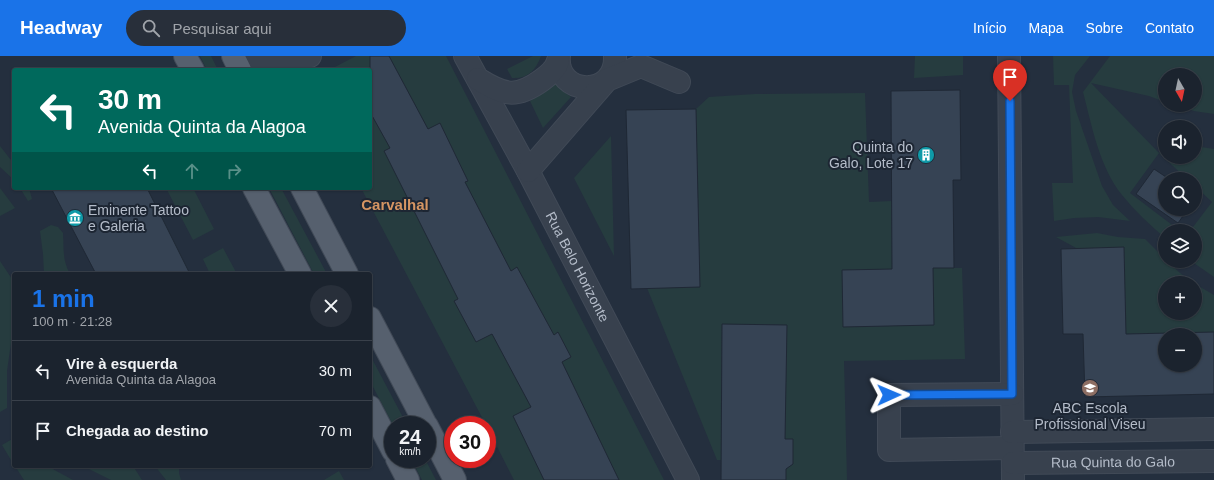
<!DOCTYPE html>
<html lang="pt">
<meta charset="utf-8">
<style>
body{margin:0;font-family:Helvetica,sans-serif;background:#282f3a;color:#f1f3f6;height:100vh;display:flex;flex-direction:column;font-size:15px;white-space:nowrap}
*{box-sizing:border-box;margin:0}
p{font-size:13px;color:#a0a4aa}
.icon{flex:none;width:22px;height:22px;fill:none;stroke:currentColor;stroke-width:2;stroke-linecap:round;stroke-linejoin:round}
.map{position:relative;flex:1;overflow:hidden}
.sheet{position:absolute;left:12px;top:216px;width:360px;height:196px;display:flex;flex-direction:column;background:#1b232e;border-radius:4px;box-shadow:0 1px 3px #0004,0 0 0 1px #39404a}
.sheet>*{flex:none}
.guide{position:absolute;left:12px;top:12px;width:360px;height:122px;border-radius:4px;box-shadow:0 1px 3px #0004,0 0 0 1px #39404a;background:#00695c;color:#fff;overflow:hidden}
.needle{width:26px;rotate:171deg}
.tools{position:absolute;left:1158px;top:12px;display:grid;gap:8px}
.tools a{display:grid;place-items:center;width:44px;height:44px;border-radius:50%;background:#1b232e;box-shadow:0 1px 3px #0004,0 0 0 1px #39404a;font-size:20px}
.speed{position:absolute;left:384px;top:360px;display:flex;gap:8px;font-size:20px;font-weight:700;text-align:center}
.speed>*{display:grid;place-content:center;width:52px;height:52px;border-radius:50%;background:#1b232e;box-shadow:0 1px 3px #0004,0 0 0 1px #39404a;line-height:1}
.speed small{font-size:10px;font-weight:400}
.speed .limit{border:6px solid #d22;background:#fff;color:#111}
.pin{position:absolute;display:grid;place-items:center;width:34px;height:34px;color:#fff;margin:-41px -17px;border-radius:50% 50% 50% 0;rotate:-45deg;box-shadow:0 0 4px #0007}
.pin .icon{rotate:45deg}
.me{position:absolute;width:44px;margin:-22px;rotate:89deg;stroke-linejoin:round;filter:drop-shadow(0 0 3px #0008)}
.turn{display:flex;align-items:center;gap:14px;height:84px;padding:0 20px;font-size:18px}
.turn .icon{width:52px;height:52px;stroke-width:2.5}
.turn b{display:block;font-size:28px;line-height:34px}
.lanes{display:flex;align-items:center;height:38px;padding:0 20px;background:#0003;justify-content:center;gap:20px;direction:ltr}
.lanes .off{opacity:.35}
.round{display:grid;place-items:center;flex:none;width:42px;height:42px;border-radius:21px;background:#282f3a}
.summary{display:flex;align-items:center;justify-content:space-between;height:68px;padding:0 20px}
h1{font-size:24px;font-weight:800;line-height:30px;color:#1a73e8}
ul{padding:0;list-style:none}
li{display:flex;align-items:center;gap:12px;height:60px;padding:0 20px;border-top:1px solid #39404a}
li div{flex:1}
li b{display:block;font-size:15px}
li em{font-style:normal}
header{display:flex;align-items:center;gap:24px;box-sizing:border-box;height:56px;padding:0 20px;background:#1a73e8;color:#fff}
header strong{font-size:19px}
nav{display:flex;gap:22px;margin-inline-start:auto;font-size:14px}
.search{width:280px;height:36px;background:#282f3a;display:flex;align-items:center;gap:10px;box-sizing:border-box;padding:0 14px;border-radius:22px;color:#a0a4aa;font-size:15px}
.map>svg:first-child{display:block}
.green{fill:#263c3f}
.building{fill:#364354;stroke:#1f2835;fill-rule:evenodd}
.lines{fill:none;stroke-linecap:round;stroke-linejoin:round}
.minor-casing{stroke:#414a57;stroke-width:24}
.major-casing{stroke:#414a57;stroke-width:24}
.minor{stroke:#38414e;stroke-width:22}
.major{stroke:#56606e;stroke-width:22}
.route-casing{stroke:#114b97;stroke-width:10}
.route{stroke:#1a73e8;stroke-width:7}
.labels{text-anchor:middle;dominant-baseline:central;stroke-width:4;stroke-linejoin:round;paint-order:stroke}
.poi-label{font-size:14px;fill:#b4bcc9;stroke:#1d2633;text-anchor:end}
.street-label{font-size:14px;fill:#b4bcc9;stroke:#1d2633}
.neighbourhood-label{font-size:15px;font-weight:bold;fill:#d59563;stroke:#1d2633}
</style>
<header>
<strong>Headway</strong>
<div class="search"><svg class="icon" aria-label="search" viewBox="0 0 24 24"><circle cx="10" cy="10" r="6"/><path d="M15 15l6 6"/></svg>Pesquisar aqui</div>
<nav><a>Início</a><a>Mapa</a><a>Sobre</a><a>Contato</a></nav>
</header>
<div class="map">
<svg width="1214" height="424" viewBox="0 0 1214 424">
<rect width="100%" height="100%" fill="#242f3e"/>
<path class="green" d="M200,0h11l7,14h-11z
M356,0h90l218,424h-150l-27,-53v-2h-1l-125,-237h9v-118h-38l1,-2z
M533,0h8c-5,14 -13,23 -29,22l-5,-9z
M915,0h48v19l-49,3z
M1053,0h37l-15,19 -3,17 4,19 26,75 11,19 17,16 -32,-4 -24,1 -20,3 -2,-38h21l-4,-98h-15z
M1110,0h104v58l-20,-3 -19,-6h20v-30h-30v27l-16,-6 -58,-13 68,70 6,-3v7h30v-11l19,3v128l-23,-16h4v-30h-5l22,-29 -17,-16v-7h-8l-28,-26 -29,40 50,38h-15v7c-15,-13 -30,-27 -43,-43 -23,-29 -30,-69 -39,-103z
M556,26l3,5 12,10 -28,31 -13,-27 15,-9z
M865,37l4,109 23,-1v68l-49,1 1,57 90,-2 -1,-57h29l3,91 -121,2 3,119h-61v-11l7,-5v-25h-8l2,-114 -65,-1 9,136h-14l-70,-172 53,-1 -4,-178 13,-12 46,-3z
M611,80l3,120 -40,-78z
M0,90l14,18v16l-14,-13z
M0,132l15,20 -15,8z
M20,132h9l3,11 -4,2z
M166,132h27l21,41 -21,11z
M269,132h12l46,86h-13z
M51,169l7,2 5,6c1,15 -1,27 7,41h-26l-1,-20 -3,-23z
M1097,177l21,4 27,2 20,20v2h2l13,12 14,10h-29v30h30v-29l19,11v37l-88,2 -48,-85 -22,-12z
M223,192l14,26h-27l-7,-15z
M0,205l14,21v51l-3,10 -4,28v37l-7,4z
M370,299l37,70h-14l-23,-44z
M14,382v27l-12,-20z
M411,403h14l11,21h-14z
M15,410h32l26,14h-49z
M83,410h50l9,14h-31z
M155,410h24v7l2,7h-15z
M339,415l5,9h-20z"/>
<path class="building" d="M370,0h19l39,73 12,-6 28,58 -3,1 46,89 6,-4 37,68 4,-3 13,25 -9,5 57,118h-75l-31,-64 18,-9 -39,-73 -16,8 -22,-41 4,-2 -74,-148 6,-3 -20,-36z
M960,34l1,90h-8l1,88h-21l1,57 -91,2 -1,-57 50,-1 -1,-178z
M696,53l4,178 -69,2 -5,-179z
M1154,113l15,10h-4v30h23l-10,14 -42,-29z
M51,132h96l43,86h-94z
M1124,191l2,87 88,-2v62l-129,3 -2,-63h-20l-2,-85zM1165,279h30v30h-30z
M722,268l65,1 -2,114h8v25l-7,5v11h-65z"/>
<g class="lines">
<g class="minor-casing">
<g id="minor">
<path d="M248,0l40,7 22,-7"/>
<path id="s1" d="M465,0l63,115 160,309"/>
<path d="M559,0c-4,40 58,43 56,0"/>
<path d="M1009,0l4,424"/>
<path d="M478,23c26,16 38,20 64,1 7,-5 14,-11 16,-19"/>
<path d="M528,115l79,-91 34,-14 38,16"/>
<path d="M1012,338l-123,1v55l123,-2"/>
<path d="M1012,376l202,-3"/>
<path id="s2" d="M1013,407l201,-2"/>
</g>
</g>
<g class="major-casing">
<path id="major" d="M185,0l8,14
M233,0l7,14
M254,132l46,86
M302,132l45,86
M370,262l56,107
M370,351l23,44
M427,370l28,54
M397,403l11,21"/>
</g>
<use href="#minor" class="minor"/>
<use href="#major" class="major"/>
</g>
<g class="lines">
<g class="route-casing">
<path id="route" d="M889,339l123,-1 -2,-293"/>
</g>
<use href="#route" class="route"/>
</g>
<defs>
<g id="building-disc" transform="scale(0.9)"><circle r="9.5" fill="#0f9aa8" stroke="#1d2633"/><path d="M-4-6H4V6H1V3H-1V6H-4ZM-2.5-4.3h1.7v1.8h-1.7ZM.8-4.3h1.7v1.8H.8ZM-2.5-1h1.7V.8h-1.7ZM.8-1h1.7V.8H.8Z" fill="#fff"/></g>
<g id="museum-disc" transform="scale(0.9)"><circle r="9.5" fill="#0f9aa8" stroke="#1d2633"/><path d="M0-6L6-3V-2H-6V-3ZM-5-1h2V3h-2ZM-1-1h2V3h-2ZM3-1h2V3H3ZM-6 4H6V6H-6Z" fill="#fff"/></g>
<g id="school-disc" transform="scale(0.9)"><circle r="9.5" fill="#8d6e63" stroke="#1d2633"/><path d="M0-5L7-2L0 1L-7-2ZM-4 1L0 2.5L4 1V4Q0 6-4 4Z" fill="#fff"/></g>
</defs>
<g fill-rule="evenodd">
<use href="#building-disc" x="926" y="99"/>
<use href="#museum-disc" x="75" y="162"/>
<use href="#school-disc" x="1090" y="332"/>
</g>
<g class="labels">
<g class="poi-label">
<text x="913" y="91">Quinta do<tspan x="913" dy="16">Galo, Lote 17</tspan></text>
<text x="88" y="154" text-anchor="start">Eminente Tattoo<tspan x="88" dy="16">e Galeria</tspan></text>
<text x="1090" y="352" text-anchor="middle">ABC Escola<tspan x="1090" dy="16">Profissional Viseu</tspan></text>
</g>
<g class="street-label">
<text stroke="none"><textPath href="#s1" startOffset="239">Rua Belo Horizonte</textPath></text>
<text stroke="none"><textPath href="#s2" startOffset="100">Rua Quinta do Galo</textPath></text>
</g>
<g class="neighbourhood-label">
<text x="395" y="148">Carvalhal</text>
</g>
</g>
</svg>
<div class="tools">
<a><svg class="needle" viewBox="-14 -14 28 28"><path d="M0-13l5 13h-10z" fill="#e53935"/><path d="M0 13l5-13h-10z" fill="#a0a4aa"/></svg></a>
<a><svg class="icon" aria-label="sound" viewBox="0 0 24 24"><path d="M4 9h4l5-4v14l-5-4H4zM17 9q2 3 0 6"/></svg></a>
<a><svg class="icon" aria-label="search" viewBox="0 0 24 24"><circle cx="10" cy="10" r="6"/><path d="M15 15l6 6"/></svg></a>
<a><svg class="icon" aria-label="layers" viewBox="0 0 24 24"><path d="M12 4l9 5-9 5-9-5zM3 14l9 5 9-5"/></svg></a>
<a>+</a>
<a>−</a>
</div>
<div class="speed"><div>24<small>km/h</small></div><div class="limit">30</div></div>
<div class="pin" style="left:1010px;top:45px;background:#d93025"><svg class="icon" aria-label="arrive" viewBox="0 0 24 24"><path d="M6 21V4h12l-3 4 3 4H6"/></svg></div>
<svg class="me" style="left:889px;top:339px" viewBox="-20 -20 40 40"><path d="M0-17L14 15 0 8-14 15z" fill="#1a73e8" stroke="#fff" stroke-width="4"/></svg>
<div class="guide">
<div class="turn"><svg class="icon" aria-label="left" viewBox="0 0 24 24"><path d="M17 20v-9H6M10 6l-5 5 5 5"/></svg><div><b>30 m</b>Avenida Quinta da Alagoa</div></div>
<div class="lanes"><svg class="icon" aria-label="left" viewBox="0 0 24 24"><path d="M17 20v-9H6M10 6l-5 5 5 5"/></svg><svg class="icon off" aria-label="ahead" viewBox="0 0 24 24"><path d="M12 20V5M6 11l6-6 6 6"/></svg><svg class="icon off" aria-label="right" viewBox="0 0 24 24"><path d="M7 20v-9h11M14 6l5 5-5 5"/></svg></div>
</div>
<section class="sheet">
<div class="summary"><div><h1>1 min</h1><p>100 m · 21:28</p></div><a class="round"><svg class="icon" aria-label="close" viewBox="0 0 24 24"><path d="M6 6l12 12M18 6L6 18"/></svg></a></div>
<ul>
<li><svg class="icon" aria-label="left" viewBox="0 0 24 24"><path d="M17 20v-9H6M10 6l-5 5 5 5"/></svg><div><b>Vire à esquerda</b><p>Avenida Quinta da Alagoa</p></div><em>30 m</em></li>
<li><svg class="icon" aria-label="arrive" viewBox="0 0 24 24"><path d="M6 21V4h12l-3 4 3 4H6"/></svg><div><b>Chegada ao destino</b></div><em>70 m</em></li>
</ul>
</section>
</div>
